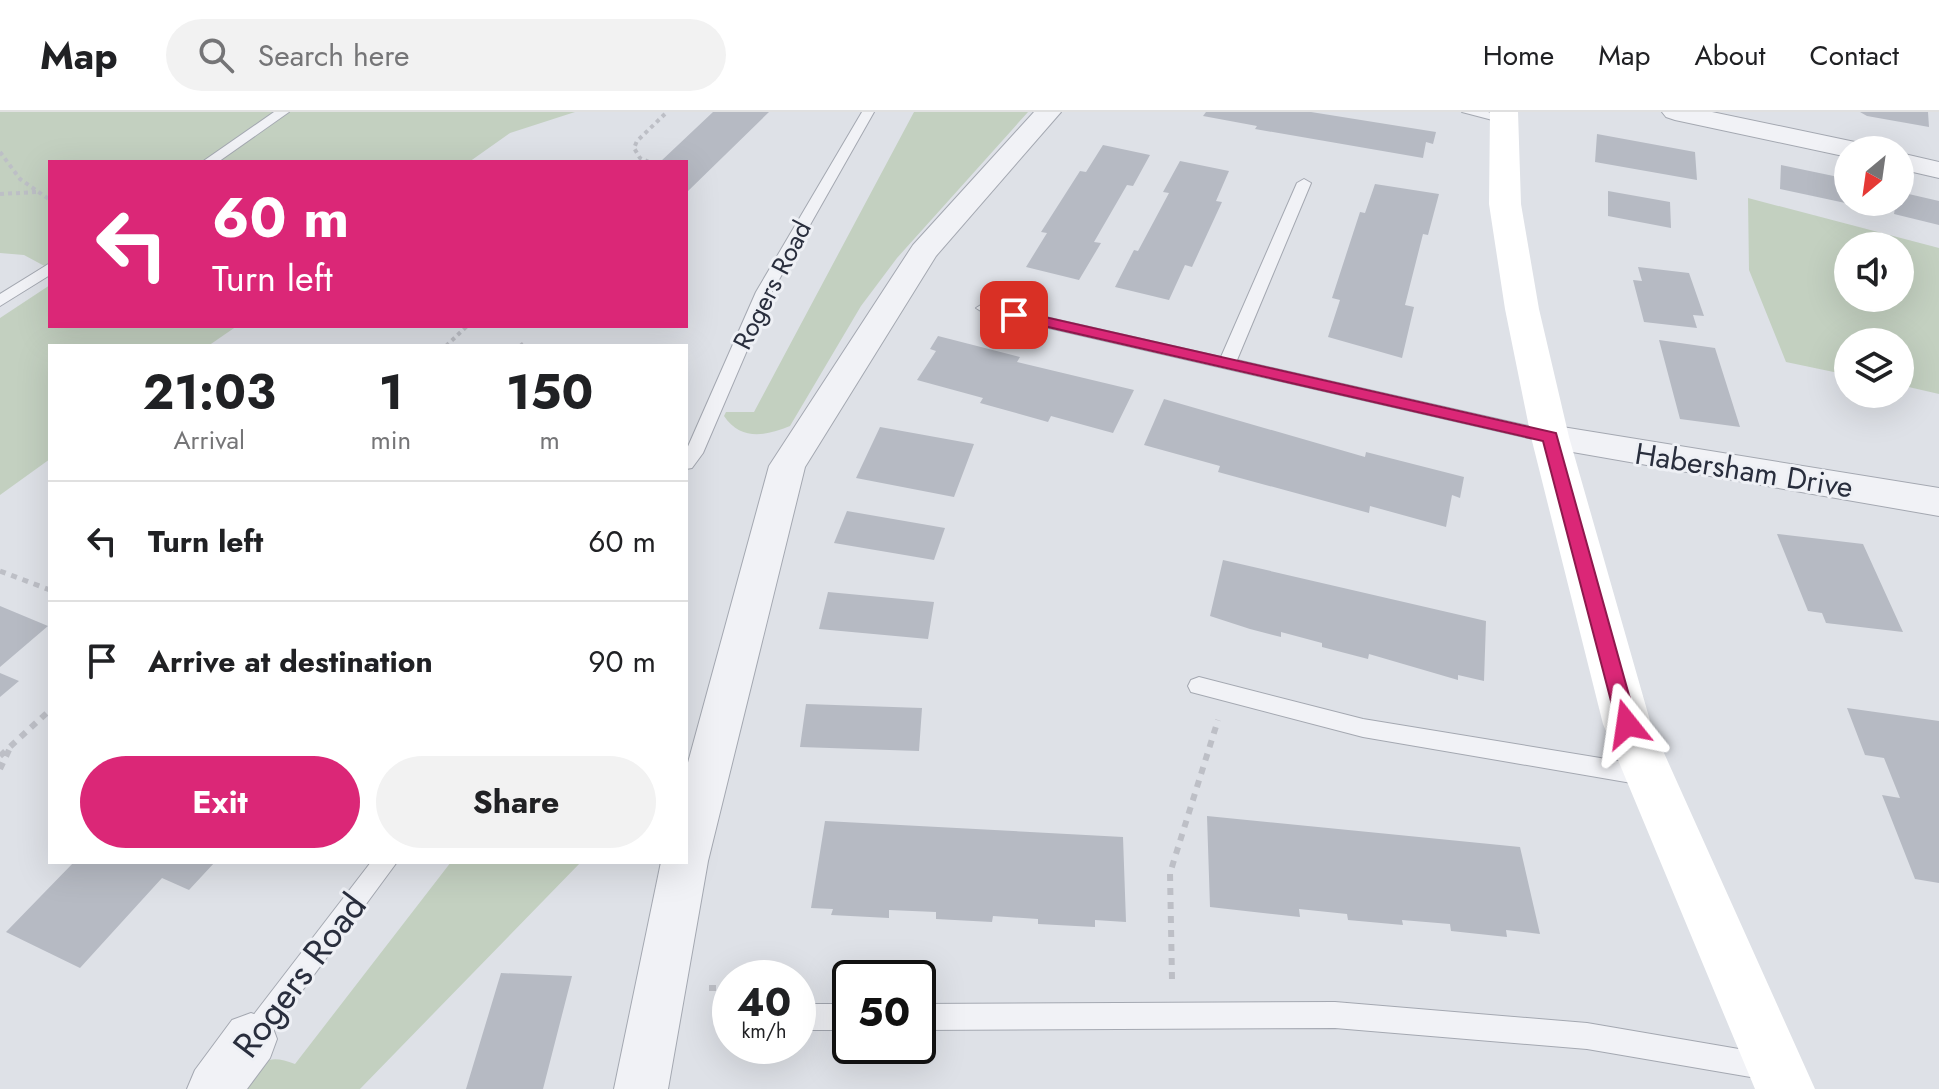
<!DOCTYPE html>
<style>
body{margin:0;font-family:Jost,sans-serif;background:#f2f2f2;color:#202124;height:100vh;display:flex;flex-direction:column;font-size:30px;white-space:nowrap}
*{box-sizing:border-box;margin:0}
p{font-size:26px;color:#757577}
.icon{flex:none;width:44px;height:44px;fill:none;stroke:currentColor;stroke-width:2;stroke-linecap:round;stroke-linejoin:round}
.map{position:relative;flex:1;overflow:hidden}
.drawer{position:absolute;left:48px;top:232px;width:640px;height:520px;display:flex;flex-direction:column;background:#fff;border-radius:0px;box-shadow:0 8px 32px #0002}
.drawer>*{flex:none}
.top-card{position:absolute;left:48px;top:48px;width:640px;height:168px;border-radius:0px;box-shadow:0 8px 32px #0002;background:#db2777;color:#fff;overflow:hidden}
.needle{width:52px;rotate:209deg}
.controls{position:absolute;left:1834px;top:24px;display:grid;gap:16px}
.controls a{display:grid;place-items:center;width:80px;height:80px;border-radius:50%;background:#fff;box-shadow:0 8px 32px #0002;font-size:40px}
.speed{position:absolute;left:712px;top:848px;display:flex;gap:16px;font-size:40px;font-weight:700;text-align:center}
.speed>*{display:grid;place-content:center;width:104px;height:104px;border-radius:50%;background:#fff;box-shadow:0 8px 32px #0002;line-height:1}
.speed small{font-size:20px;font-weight:400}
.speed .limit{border:4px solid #111;border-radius:12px;background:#fff;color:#111}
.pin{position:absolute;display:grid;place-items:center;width:68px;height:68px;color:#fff;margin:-34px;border-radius:16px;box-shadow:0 4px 12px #0006}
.me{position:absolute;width:88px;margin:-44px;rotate:345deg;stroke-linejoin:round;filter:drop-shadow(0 0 6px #0008)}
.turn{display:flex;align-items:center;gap:28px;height:168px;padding:0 32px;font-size:36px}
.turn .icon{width:104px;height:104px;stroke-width:2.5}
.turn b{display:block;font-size:56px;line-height:68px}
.eta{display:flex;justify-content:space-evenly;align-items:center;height:136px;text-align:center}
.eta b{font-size:48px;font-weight:700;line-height:56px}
.action{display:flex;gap:16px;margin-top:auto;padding:16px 32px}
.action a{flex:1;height:92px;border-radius:48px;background:#db2777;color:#fff;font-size:32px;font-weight:700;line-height:92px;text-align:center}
.action a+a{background:#f2f2f2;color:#202124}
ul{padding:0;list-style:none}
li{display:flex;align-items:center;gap:24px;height:120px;padding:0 32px;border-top:2px solid #e0e0e0}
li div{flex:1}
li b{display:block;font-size:30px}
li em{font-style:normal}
header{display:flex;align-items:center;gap:48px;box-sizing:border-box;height:112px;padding:0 40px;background:#fff;border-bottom:2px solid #e0e0e0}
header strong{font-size:38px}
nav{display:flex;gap:44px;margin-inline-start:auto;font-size:28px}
.search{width:560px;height:72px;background:#f2f2f2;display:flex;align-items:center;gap:20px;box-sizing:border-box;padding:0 28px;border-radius:44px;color:#757577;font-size:30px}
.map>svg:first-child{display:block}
.green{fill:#c3d0c0;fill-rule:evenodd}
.building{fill:#b6bac3}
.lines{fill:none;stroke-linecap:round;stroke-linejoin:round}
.lane-casing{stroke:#a4a8b1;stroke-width:2}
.street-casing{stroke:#a4a8b1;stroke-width:2}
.path-far2{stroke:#bdbfc6;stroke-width:4;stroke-dasharray:4 4;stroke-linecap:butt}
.path-far1{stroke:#bdbfc6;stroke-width:5;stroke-dasharray:6 6;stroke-linecap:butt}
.path{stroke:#bdbfc6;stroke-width:6;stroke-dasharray:7 7;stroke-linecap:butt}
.lane{fill:#f1f2f6;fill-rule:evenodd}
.street{fill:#f1f2f6;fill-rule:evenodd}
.secondary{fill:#fff;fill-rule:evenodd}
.route{fill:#db2777;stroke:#8e194d;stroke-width:2}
.labels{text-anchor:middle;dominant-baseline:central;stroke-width:6;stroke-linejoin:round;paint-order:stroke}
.far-street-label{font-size:26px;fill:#292e3d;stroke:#eef0f5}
.street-label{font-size:30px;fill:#292e3d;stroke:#eef0f5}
.near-street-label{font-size:36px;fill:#292e3d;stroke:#eef0f5}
</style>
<header>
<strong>Map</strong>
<div class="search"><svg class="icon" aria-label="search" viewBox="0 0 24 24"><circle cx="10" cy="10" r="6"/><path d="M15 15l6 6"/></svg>Search here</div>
<nav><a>Home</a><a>Map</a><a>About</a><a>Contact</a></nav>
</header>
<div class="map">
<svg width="1939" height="977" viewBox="0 0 1939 977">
<rect width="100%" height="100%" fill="#dee1e7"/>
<path class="green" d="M0,0h575l-65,21 -41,29h-419v107l-26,-14 -24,-2z
M914,0h114l-131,146 -36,48 -71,120c-24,10 -49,15 -66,-10l2,-4h28z
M1748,86l191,50v146l-39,-9v-43h-52v33l-62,-13 -37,-92zM1848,134h52v52h-52z
M50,173v41h187l-29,20h-158v113l-50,36v-177z
M451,750h130l-221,227h-121c18,-23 25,-38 56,-25z"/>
<path class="building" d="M713,0h56l-83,81v-31h-26z
M1206,0h105l125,20 -3,12 -7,-2 -3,16 -168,-29 2,-3 -54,-10z
M1860,0h68l1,15 -62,-11z
M1597,22l98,18 2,28 -102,-18z
M1103,33l47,10 -17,31 -6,-1 -33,57 7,1 -22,37 -53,-13 21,-34 -6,-1 39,-61 6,1z
M1180,49l49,10 -13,30 6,1 -30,65 -7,-2 -16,35 -54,-13 19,-37 4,1 31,-58 -6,-1z
M1781,53l67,14v23h29l1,8 -98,-21z
M1375,72l64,10 -11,41 -5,-1 -18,71 9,2 -12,51 -74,-21 12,-37 -8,-2 28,-86 5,1z
M1608,79l62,11 1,26 -63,-12z
M1900,80l39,9v24l-45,-11 2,-12h4z
M1638,155l51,6 15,43 -11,-1 4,13 -53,-6 -11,-42 9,1z
M938,224l82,21 -3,5 117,28 -21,43 -62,-17 -3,6 -68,-19 3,-5 -66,-18 19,-29 -6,-2z
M1659,228l56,8 25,79 -60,-8z
M1164,287l201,58 1,-5 98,25 -4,21 -8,-3 -6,32 -76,-21 -1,7 -151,-41 2,-6 -76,-21z
M880,315l94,17 -20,53 -98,-19z
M847,399l98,17 -11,32 -100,-17z
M1777,422l86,10 40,88 -77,-9 -4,-10 -14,-2z
M1223,448l263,61 -2,60 -26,-6v5l-89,-26 -1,5 -46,-12v-4l-41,-11v5l-31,-8 -40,-13z
M828,480l106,10 -6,37 -109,-10z
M0,494l48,20 -48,41z
M0,561l19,8 -19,16z
M806,592l116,4 -3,43 -119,-4z
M1847,596l92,13v162l-24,-4 -33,-84 18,3 -16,-40 -19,-3z
M1207,704l313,31 20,87 -34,-4 1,7 -56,-6 -1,-7 -48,-4 1,5 -55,-5 -1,-6 -48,-5 1,8 -90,-10z
M825,709l298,16 3,85 -31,-2v7l-57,-3v-5l-45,-3 -1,6 -56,-3v-7l-47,-2v8l-58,-3 2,-6 -22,-1z
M74,750h141l-26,28 -27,-12 -82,90 -74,-36z
M501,861l71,3 -29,113h-77z"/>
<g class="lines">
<g class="lane-casing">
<path id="lane" d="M274,0h15l-71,50h-16z
M862,0h12l-102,180 -69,161 -11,15 -6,1v-18l70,-159z
M1462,0h26l23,7 -7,4z
M1304,67l7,4 -74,177 313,71 6,2 3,4 -3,4 -6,2 -566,-130 -8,-5 8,-5 237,54 76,-174z
M50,151v12l-50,31v-12z
M1199,565l164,42 286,47 8,3 3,7 -3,7 -8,3 -286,-49 -172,-45 -3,-6 3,-6z
M371,750h26l-137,186 -9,4 -9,-4 -4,-9 4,-9z
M1335,890l252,21 181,31 9,4 4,9 -4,9 -9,4 -181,-31 -252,-21 -417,2v-26z
M798,892h52v26h-52z"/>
</g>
<g class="street-casing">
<path id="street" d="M1034,0h27l-125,144 -131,211 -97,394 -40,228h-54l47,-227h25v-92l83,-304 144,-221z
M1662,0h50l143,30 10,2 3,6h-20v7l-173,-37 -9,-3z
M1900,41l39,9v16l-39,-9z
M1550,313l389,63v28l-401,-70 -6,-9 6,-9z
M251,901l19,7 7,19 -7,19 -23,31h-60l8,-19 37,-50z"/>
</g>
<path class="path-far2" d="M0,40l20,27 30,21
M649,50l-9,-4 -6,-10 3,-7 30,-29
M0,82l37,-2
M446,234l21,-20
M520,234l4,-3"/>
<path class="path-far1" d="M0,459l50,19"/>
<path class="path" d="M0,644l50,-46
M0,657l10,-21
M1172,867l-2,-106 48,-153
M709,876h21"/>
<use href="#lane" class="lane"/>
<use href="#street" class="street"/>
<path class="secondary" d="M1490,0h28l3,92 18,105 30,128 82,287 164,365h-60l-152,-365 -72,-287 -26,-128 -16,-105z"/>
</g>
<path class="route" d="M1014,198l542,123 81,291 -3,6 -7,3 -7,-3 -3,-6 -74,-283 -534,-123v-6z"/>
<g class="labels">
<g class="far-street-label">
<text transform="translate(772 173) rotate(-63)">Rogers Road</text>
</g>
<g class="street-label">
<text transform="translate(1744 358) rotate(9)">Habersham Drive</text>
</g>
<g class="near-street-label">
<text transform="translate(299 863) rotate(-53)">Rogers Road</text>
</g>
</g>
</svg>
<div class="controls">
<a><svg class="needle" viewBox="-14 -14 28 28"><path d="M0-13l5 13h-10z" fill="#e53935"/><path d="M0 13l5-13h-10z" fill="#757577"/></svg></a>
<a><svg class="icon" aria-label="sound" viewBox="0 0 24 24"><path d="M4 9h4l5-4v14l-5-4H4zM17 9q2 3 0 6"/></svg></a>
<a><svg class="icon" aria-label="layers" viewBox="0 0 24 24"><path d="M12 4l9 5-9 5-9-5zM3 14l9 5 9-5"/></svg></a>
</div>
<div class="speed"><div>40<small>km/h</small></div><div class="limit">50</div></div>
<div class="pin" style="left:1014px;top:203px;background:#d93025"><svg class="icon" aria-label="arrive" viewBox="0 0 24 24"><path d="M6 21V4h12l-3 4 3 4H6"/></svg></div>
<svg class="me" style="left:1627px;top:612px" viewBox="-20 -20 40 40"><path d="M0-17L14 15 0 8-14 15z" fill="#db2777" stroke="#fff" stroke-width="4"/></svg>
<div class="top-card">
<div class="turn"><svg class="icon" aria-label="left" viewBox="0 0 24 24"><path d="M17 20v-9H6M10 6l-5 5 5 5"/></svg><div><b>60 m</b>Turn left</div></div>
</div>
<section class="drawer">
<div class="eta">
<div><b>21:03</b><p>Arrival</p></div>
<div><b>1</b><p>min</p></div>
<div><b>150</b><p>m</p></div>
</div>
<ul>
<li><svg class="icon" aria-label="left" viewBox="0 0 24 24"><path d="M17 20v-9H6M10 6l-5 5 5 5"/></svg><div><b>Turn left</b></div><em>60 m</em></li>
<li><svg class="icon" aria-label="arrive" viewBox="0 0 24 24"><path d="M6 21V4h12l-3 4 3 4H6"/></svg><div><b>Arrive at destination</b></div><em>90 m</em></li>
</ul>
<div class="action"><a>Exit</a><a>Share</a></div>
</section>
</div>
